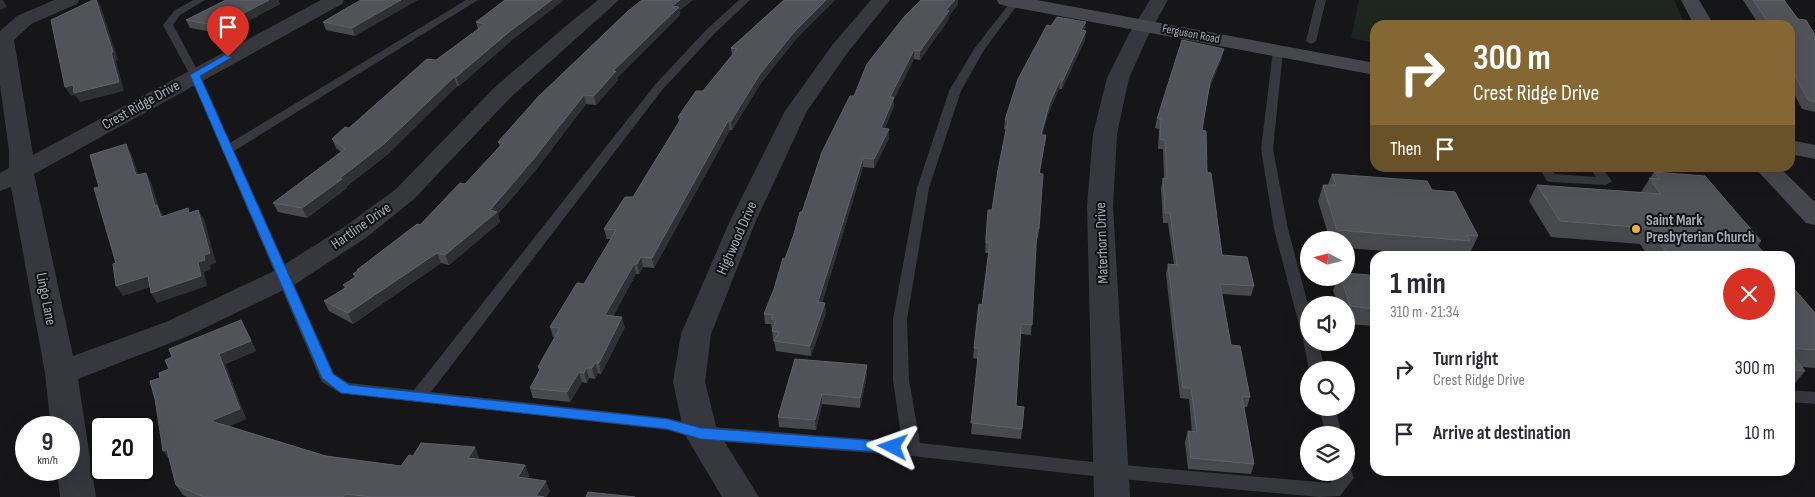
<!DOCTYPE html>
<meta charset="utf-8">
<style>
body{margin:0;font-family:"Sofia Sans Condensed",sans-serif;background:#f7f7f7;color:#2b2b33;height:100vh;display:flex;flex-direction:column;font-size:19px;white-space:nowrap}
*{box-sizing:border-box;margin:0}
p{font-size:16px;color:#7c7c81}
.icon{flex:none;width:28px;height:28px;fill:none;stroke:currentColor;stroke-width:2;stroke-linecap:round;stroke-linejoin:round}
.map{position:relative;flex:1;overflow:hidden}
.drawer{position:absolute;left:1370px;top:251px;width:425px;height:225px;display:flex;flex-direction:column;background:#fff;border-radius:15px;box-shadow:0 5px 20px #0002}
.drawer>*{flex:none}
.guide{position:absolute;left:1370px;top:20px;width:425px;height:152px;border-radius:15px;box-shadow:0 5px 20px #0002;background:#856733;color:#fff;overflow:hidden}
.needle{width:32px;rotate:277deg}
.tools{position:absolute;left:1300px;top:231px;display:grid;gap:10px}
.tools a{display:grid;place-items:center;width:55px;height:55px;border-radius:50%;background:#fff;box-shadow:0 5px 20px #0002;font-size:25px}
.speed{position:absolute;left:15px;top:416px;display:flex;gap:10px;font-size:25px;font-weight:700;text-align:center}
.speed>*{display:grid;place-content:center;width:65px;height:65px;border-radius:50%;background:#fff;box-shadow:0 5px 20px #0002;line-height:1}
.speed small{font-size:12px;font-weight:400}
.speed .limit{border:2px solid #111;border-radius:8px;background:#fff;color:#111}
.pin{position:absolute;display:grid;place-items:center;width:42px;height:42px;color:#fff;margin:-51px -21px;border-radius:50% 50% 50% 0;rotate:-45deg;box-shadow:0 0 5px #0007}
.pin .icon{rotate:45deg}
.me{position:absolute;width:55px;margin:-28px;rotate:274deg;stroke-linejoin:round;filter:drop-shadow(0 0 4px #0008)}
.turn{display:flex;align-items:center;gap:18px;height:105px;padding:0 20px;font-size:22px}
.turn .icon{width:65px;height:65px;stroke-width:2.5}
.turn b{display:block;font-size:35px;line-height:42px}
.then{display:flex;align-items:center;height:48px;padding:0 20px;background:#0003;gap:10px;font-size:19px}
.round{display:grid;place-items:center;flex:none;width:52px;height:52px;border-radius:26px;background:#f7f7f7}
.headline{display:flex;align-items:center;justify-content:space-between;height:85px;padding:0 20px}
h1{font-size:30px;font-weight:700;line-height:38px}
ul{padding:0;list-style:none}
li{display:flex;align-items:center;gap:15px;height:65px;padding:0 20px}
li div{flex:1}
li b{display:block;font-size:19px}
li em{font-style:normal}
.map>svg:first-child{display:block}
.green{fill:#1e261f}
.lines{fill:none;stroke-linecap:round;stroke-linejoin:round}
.lane{fill:#37383d;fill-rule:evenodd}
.street{fill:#37383d;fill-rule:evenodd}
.secondary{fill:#45474d;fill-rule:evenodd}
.wall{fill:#47494d}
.shaded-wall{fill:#2f3033}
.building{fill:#525359;stroke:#5f6168}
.route{fill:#1a73e8;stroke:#114b97}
.poi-dot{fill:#f2b134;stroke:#111113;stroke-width:2}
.labels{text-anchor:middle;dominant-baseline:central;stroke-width:4;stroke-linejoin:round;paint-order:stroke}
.far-street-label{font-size:12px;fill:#a8adb8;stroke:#111113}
.street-label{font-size:15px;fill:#a8adb8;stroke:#111113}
.poi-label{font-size:15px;font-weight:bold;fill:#a8adb8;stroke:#111113;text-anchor:start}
</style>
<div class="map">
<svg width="1815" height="497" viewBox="0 0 1815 497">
<rect width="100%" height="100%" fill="#161618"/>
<path class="green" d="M1359,0h315l11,25h-310v18l-24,-5z"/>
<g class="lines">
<path class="lane" d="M193,0h12l-25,15 -7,10 27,50 30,68 236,-143h12l-244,151 100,223 15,9 65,7 240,-304 53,-57 32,-29h11l-35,33 -53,57 -231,302 236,26 34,8 201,16 -9,-62v-61l24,-131 32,-97 25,-42 38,-49h6v4l-34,46 -23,41 -32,97 -22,131 2,61 11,63 191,21 219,19 6,-7 -1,-4h11v-6l4,1 4,11 -14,18 -21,1 -208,-19 -199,-22 -211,-16 -34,-10 -327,-37 -18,-11 -2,-4 -130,-303 -27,-50 11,-14z
M1316,0h10l-10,41 -5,3 -5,-3z
M1278,48l5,3 -10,98 15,80 21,79v34h9l7,28h-16l-6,-30 -29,-111 -13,-80 12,-98z
M1539,168h12l4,6 41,3 -6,-9h12l10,13 -6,4 -55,-3 -4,-1z
M1790,390l25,2v12l-25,-2z
M1319,408h16l7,27h-16z"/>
<path class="street" d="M54,0h25l-2,4 -46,20 -17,16 19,115 288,-155h23l-2,4 -308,170 39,182 93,-34 108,-51 73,-46 49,-36 99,-102 71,-61 32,-26h21l-108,97 -97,102 -47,38 -73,48 -106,51 -110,43 18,118h-36l-3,-27h12v-42h-18l-6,-55 -34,-186 -11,4v-18l9,-5v-17l-9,-66v-54l17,-15z
M871,0h19l-42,52 -41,59 -52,112 -44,111 -6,48 12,48 42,67h-37l-38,-64 -11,-51 8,-48 48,-111 56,-112 48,-67z
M1150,0h18l-19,34 -20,44 -12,56 -4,72 17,291h-36l-7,-291 6,-72 14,-56 22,-44z"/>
<path class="secondary" d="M997,0h40l338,63v12l-369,-69 -7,-2z
M1681,0h18l15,25h-20z
M1790,140l25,5v14l-25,-5z
M1755,168h25l35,34v23l-9,-2z"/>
</g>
<path class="wall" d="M226,0h52l2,4 -57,30 -33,-6 -4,-8z
M361,0l-6,36 -29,-6 -3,-8z
M505,0l6,41 -52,45h-2l-69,68 -42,33 1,1 -40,30 -29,-6 -5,-9 68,-51 -5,-4 -4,-9 17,-11 129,-99 -2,-7z
M642,0h51l-13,10v5l-63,63 1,2 -22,25 -10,-1 -51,67 -37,43 2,8 -51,43 -8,-2 -88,61 -24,-13 -5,-10 21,-13 -2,-3 12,-8 -2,-3 5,-3 -1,-1 63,-45 45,-41 35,-38 -2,-4z
M784,0h51l-39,39 -35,44 -29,47h-2l-76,138 -11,-1 -4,7h-3l-23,42 12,11 -24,47 -3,-1 -3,6 -6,-1 -2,5 -5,-1 -12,20 -37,-4 -3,-10 9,-17 -1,-4 17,-30h-2l-3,-10 34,-43 27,-45h-4l-3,-10 29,-32 46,-75 -1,-5 25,-26 29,-35 -1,-8z
M1743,0h41l14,19 17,16v77l-13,-3 -12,-23v-61h-31z
M958,5l-9,10v4l-29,41 -6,-1 -20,40v7l-9,22 4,10 -15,30 -11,-1 -41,136 4,10 -15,43 -35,-5 -2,-10h-1l-1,-11 -1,-6h-6l-1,-10 10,-25 28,-77 52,-116z
M1051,26l34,5v9l-23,49h-3l-11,25 -6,21h4l-6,38 -1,56 -1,9h-2l-5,97 -10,-1 -5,72 8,1 -3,32 -50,-5 7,-75 -5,-1 1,-10 8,-43 6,-52h-3l1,-16 6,-27 14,-80 -2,-1 1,-9z
M1222,58l-13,31 -7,41 5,42 15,83 32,31 -3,10 -29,-2 9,51 19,52 -3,10h-3l10,57 -3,10 -63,-5 -3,-27 3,-11 4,1 -3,-33 -9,-1 -14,-124 2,-10 6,1 -6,-42h-5l-2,-35 2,-10 1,1 -1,-30h-5l1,-20 -4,-1 2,-9z
M1654,172l107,69 -3,5 9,10h-119l-8,-12 -89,-7 -22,-36 8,-16 104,7z
M1332,174l100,16 46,46 -8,17 -5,-1 -2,4h-12l-105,-8v-8h-16l-12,-39 5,-16h5z
M1338,278h8l29,14v32l-1,2 -28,-2v-19h-8l-5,-15z
M1790,284l25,29v55l-13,-1 3,4 -14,17z
M247,331l9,20 -31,13 21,55 -17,7 97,30 75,10 12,-10 66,2 -1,1 47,6 4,11 -2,2 23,13 -4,6h-359l-4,-2 -7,-10 -16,-107 9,-9z
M867,365v10l-7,33 -38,-4 -6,26 -37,-3 -1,-10z"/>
<path class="shaded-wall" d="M0,0h3l4,7 -7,3z
M97,0l4,7 17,53 -2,1 8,30 -44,11 -5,-7 -4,1 -6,-9 8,-2z
M269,0h9l2,4 -57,30 -4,-8z
M401,0h17l-63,36 -3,-8z
M552,0h12l-53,41 -52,45 -3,-9 53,-45z
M680,0h13l-13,10v5l-63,63 1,2 -22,25 -2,-9 19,-25 59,-65z
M826,0h9l-39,39 -35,44 -29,47 -1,-9 29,-47 35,-43z
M955,0h3v5l-9,10v4l-29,41v-9l26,-41z
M1086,22l-1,9 -4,-1z
M1086,31l-1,9 -23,49 1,-9z
M1224,49l-2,9 -14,33 2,-9z
M914,50v9l-20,40v7l-13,31v-9l9,-31z
M454,77l3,9 -69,68 -42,33 1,1 -40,30 -5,-10 38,-30z
M1060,80l-1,9 -11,25 -8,30 1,-9 8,-30z
M584,95l2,9 -51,67 -37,43 2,8 -51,43 -4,-10 45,-45z
M728,121l2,9 -76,138 -2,-10z
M889,129v9l-15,30v-9z
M126,144l5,9 11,32 -6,-10z
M863,158v9l-44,146 -1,-11z
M146,173l5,9 8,26 4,7 4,12 -12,-21z
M198,210l6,9 12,44 -6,2 1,4 -7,3 3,14 -50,17 -6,-10 47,-31 6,-7z
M437,253l4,10 -88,61 -5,-11z
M641,257l2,10 -4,7 -2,-10z
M634,264l2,10 -28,52 -3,-11z
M148,276l6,10 -31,10 -7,-10z
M825,303l1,10 -15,43 -1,-10z
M622,317l3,10 -24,47 -2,-11z
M241,320l6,11 9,20 -31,13 21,55 -28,12 -7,-10 8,-67z
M595,363l3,10 -3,6 -3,-11z
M867,365v10l-7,33v-10z
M586,368l3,10 -2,5 -3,-10z
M579,372l3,10 -12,20 -3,-10z
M822,394v10l-6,26 -1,-10z
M475,447l4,11 -6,10 -5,-10z
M167,450l4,12 -8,-11z
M525,465l4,11 -7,11 -4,-10z
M546,481l4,10 -4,6 -10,-1z"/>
<path class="building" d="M93,0h3l17,52h-2l8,30 -45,11 -1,-8 -8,2 -14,-67z
M226,0h43l-50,26 -33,-6z
M361,0h40l-49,28 -29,-6 22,-13z
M505,0h47l-43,32 -53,45h-2l-70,67 -44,34 2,1 -40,29 -29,-5 72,-54 -13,-10 13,-12 4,1 78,-69 9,1 49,-36 -9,-2z
M642,0h38l-8,6 7,1 -66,64h3l-22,25 -10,-1 -52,66 -42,49 7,2 -52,43 -8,-2 -89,60 -24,-12 23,-14 -4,-2 14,-9 -4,-2 6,-4h-2l60,-46 3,1 40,-42 5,1 38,-41 -5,-1 40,-45 90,-86z
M784,0h42l-31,31 -35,43 -29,47h-3l-76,137 -11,-1 -4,7h-3l-29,51 17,2 -23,46h-4l-3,5h-6l-2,5 -5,-1 -12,20 -37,-4 11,-20 -3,-1 22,-39 -10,-1 27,-44 7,1 32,-54 -12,-1 21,-32h8l49,-80h-4l18,-26h7l34,-42 -6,-1z
M921,0h34l-9,10 3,1 -29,40 -6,-1 -24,47h4l-13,31 8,1 -15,30 -11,-1 -45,144 7,1 -15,43 -36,-5 5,-9 -7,-1 4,-11 -5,-1 2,-4 -9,-1 10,-25 9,-31 2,1 9,-25 6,-22h2l20,-60 28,-56h4l13,-32 37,-47z
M1753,0h31l14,19 8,1 9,15v67l-7,-2 -18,-34v-41h-21l-5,-9z
M1057,17l29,5 -5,8 5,1 -23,49h-3l-11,25 -8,30h5l-7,38 4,1 -4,55 -2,-1 -5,97 -11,-1 -5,82 8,1 -2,22 -51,-6 8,-75h-5l5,-44 3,1 8,-62h-4v-6l2,-27h4l6,-40 10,-50h-3l13,-41 29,-54 4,1z
M1182,40l42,9 -14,33 -8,48 4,1 1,41 4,1 11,82 25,2 7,29 -34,-2 11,61 9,1 10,51 -8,-1 12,68 -63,-6 -3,-27 9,1 -6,-44h-8l-15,-124 9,1 -7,-52h-5l-2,-35 4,1 -2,-39 -5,-1 1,-20h-4z
M126,144l10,31 10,-2 9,33 2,-1 4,12 27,-9 1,5 9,-3 12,43 -6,2 1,5 -7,2 3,14 -50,17 -3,-17 -32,10 -3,-22 3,-1 -22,-75 5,-1 -9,-32z
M1654,172l51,4 56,65h-8l14,15h-98l-20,-28 -89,-7 -23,-36 124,9 -12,-16 11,1z
M1332,174l95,7 5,9 23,2 23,44 -11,-1 3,6 -133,-11 -14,-45h13z
M1346,273l23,2 6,17v17l-25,-3 -9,-28h5z
M1790,284l25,29v37l-25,-2z
M241,320l10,21 -32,13 21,55 -29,12 115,35 75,10 8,-11 4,1 8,-13 54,4 -7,11 57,7 -7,12 28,4 -10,15 8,1h-172l-27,-3 -2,3h-139l-28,-12 -9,-35 -4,1 -8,-52 -5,-18 10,-3 -1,-5 10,-4 -4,-9 7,-3 -3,-8z
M1790,352l15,19 -15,-1z
M795,359l72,6 -7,33 -38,-4 -7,26 -37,-3z
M588,492l47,5h-49z"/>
<path class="route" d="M225,55l7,2 -32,19 133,298 16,11 318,34 34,9 192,14 5,1 2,4 -2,4 -5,2 -192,-14 -34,-10 -326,-36 -19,-15 -132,-303z"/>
<circle class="poi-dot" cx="1636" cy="229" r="5"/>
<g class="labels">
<g class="far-street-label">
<text transform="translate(1191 34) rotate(11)">Ferguson Road</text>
</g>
<g class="street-label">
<text transform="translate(141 105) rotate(-29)">Crest Ridge Drive</text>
<text transform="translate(361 226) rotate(-35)">Hartline Drive</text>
<text transform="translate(737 238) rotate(-66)">Highwood Drive</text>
<text transform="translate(1102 243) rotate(-92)">Materhorn Drive</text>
<text transform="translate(46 299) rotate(79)">Lingo Lane</text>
</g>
<g class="poi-label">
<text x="1646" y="220">Saint Mark<tspan x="1646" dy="17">Presbyterian Church</tspan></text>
</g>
</g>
</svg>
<div class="tools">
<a><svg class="needle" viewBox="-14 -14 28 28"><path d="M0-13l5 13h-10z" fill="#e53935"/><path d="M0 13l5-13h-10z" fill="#7c7c81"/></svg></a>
<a><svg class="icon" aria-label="sound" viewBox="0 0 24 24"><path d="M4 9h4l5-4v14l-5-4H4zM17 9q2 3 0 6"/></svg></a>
<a><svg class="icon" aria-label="search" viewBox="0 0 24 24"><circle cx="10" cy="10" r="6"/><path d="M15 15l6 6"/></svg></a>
<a><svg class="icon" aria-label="layers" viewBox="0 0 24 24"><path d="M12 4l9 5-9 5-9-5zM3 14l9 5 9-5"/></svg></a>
</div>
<div class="speed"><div>9<small>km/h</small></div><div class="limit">20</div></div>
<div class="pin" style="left:228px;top:57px;background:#d93025"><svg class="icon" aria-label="arrive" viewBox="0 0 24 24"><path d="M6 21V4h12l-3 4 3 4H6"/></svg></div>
<svg class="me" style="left:893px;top:447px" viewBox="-20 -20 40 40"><path d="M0-17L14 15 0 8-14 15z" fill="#1a73e8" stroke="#fff" stroke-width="4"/></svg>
<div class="guide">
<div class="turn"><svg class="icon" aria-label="right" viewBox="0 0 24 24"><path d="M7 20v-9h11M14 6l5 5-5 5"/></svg><div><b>300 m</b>Crest Ridge Drive</div></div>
<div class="then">Then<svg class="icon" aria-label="arrive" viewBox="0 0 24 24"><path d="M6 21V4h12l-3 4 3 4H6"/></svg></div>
</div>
<section class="drawer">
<div class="headline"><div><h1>1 min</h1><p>310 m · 21:34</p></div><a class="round" style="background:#d93025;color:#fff"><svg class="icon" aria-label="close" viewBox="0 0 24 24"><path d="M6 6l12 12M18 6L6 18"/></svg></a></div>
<ul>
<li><svg class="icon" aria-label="right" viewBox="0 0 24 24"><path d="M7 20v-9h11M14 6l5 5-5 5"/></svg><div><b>Turn right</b><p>Crest Ridge Drive</p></div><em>300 m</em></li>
<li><svg class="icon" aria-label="arrive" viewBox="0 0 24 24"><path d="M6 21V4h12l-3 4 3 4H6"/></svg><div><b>Arrive at destination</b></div><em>10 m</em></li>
</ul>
</section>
</div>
